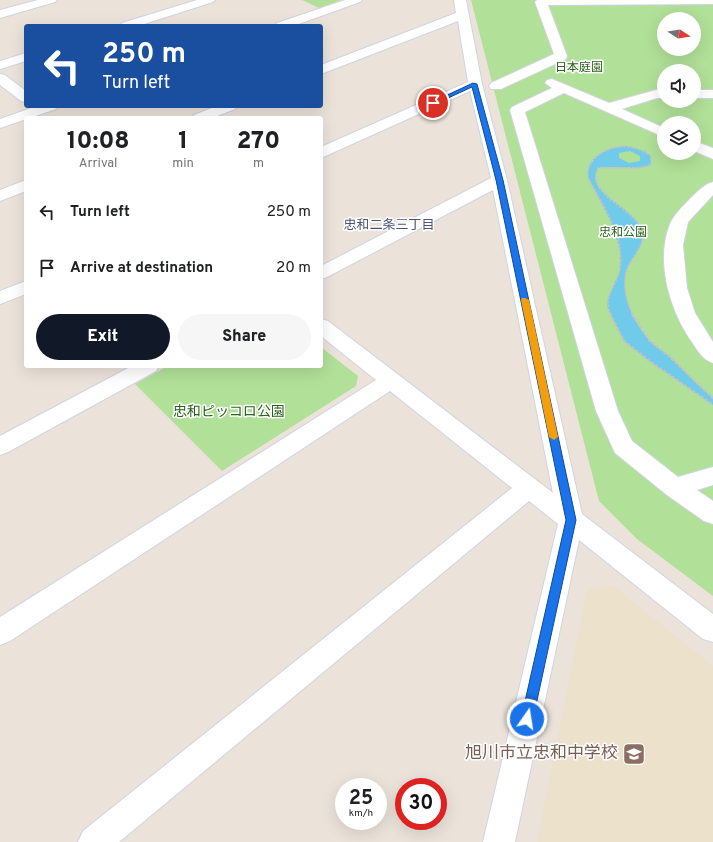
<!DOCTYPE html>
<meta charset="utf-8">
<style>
body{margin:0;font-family:Overpass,"Noto Sans JP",sans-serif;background:#f6f6f6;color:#202124;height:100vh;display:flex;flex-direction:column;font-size:15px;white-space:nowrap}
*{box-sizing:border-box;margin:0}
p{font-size:13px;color:#757577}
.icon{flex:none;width:22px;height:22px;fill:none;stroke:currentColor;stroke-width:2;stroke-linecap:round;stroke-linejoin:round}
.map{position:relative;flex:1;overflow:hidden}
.details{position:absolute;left:24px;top:116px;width:299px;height:252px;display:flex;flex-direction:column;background:#fff;border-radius:4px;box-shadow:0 4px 16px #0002}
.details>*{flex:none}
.guide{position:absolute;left:24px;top:24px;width:299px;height:84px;border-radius:4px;box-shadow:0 4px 16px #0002;background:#1a4fa0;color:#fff;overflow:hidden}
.needle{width:26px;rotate:102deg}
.fabs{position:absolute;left:657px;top:12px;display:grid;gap:8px}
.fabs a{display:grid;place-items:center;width:44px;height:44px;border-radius:50%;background:#fff;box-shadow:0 4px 16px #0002;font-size:20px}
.speed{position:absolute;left:335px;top:778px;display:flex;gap:8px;font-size:20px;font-weight:700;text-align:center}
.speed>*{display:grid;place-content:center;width:52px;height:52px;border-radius:50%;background:#fff;box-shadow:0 4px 16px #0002;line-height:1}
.speed small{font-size:10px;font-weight:400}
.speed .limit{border:6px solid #d22;background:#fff;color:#111}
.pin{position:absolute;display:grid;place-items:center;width:34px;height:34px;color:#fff;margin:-17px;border:2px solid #fff;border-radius:50%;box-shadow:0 1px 4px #0007}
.me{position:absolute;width:44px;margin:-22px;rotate:13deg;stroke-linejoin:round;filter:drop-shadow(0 0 3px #0008)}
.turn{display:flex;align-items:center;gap:14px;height:84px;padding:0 12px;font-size:18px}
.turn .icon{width:52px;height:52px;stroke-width:2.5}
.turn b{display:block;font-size:28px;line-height:34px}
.eta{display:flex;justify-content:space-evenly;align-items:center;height:68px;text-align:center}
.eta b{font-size:24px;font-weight:800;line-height:28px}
.primary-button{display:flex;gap:8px;margin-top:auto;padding:8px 12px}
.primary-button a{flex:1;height:46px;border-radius:24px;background:#111827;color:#fff;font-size:16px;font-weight:800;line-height:46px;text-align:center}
.primary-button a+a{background:#f6f6f6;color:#202124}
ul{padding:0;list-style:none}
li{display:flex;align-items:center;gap:12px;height:56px;padding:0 12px}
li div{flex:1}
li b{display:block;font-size:15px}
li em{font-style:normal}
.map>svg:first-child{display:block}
.education{fill:#ece1ca}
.green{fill:#b1e098;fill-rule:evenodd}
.water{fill:#70cbea;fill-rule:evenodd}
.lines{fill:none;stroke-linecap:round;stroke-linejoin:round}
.minor-casing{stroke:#d0d3e1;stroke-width:2}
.path-far1{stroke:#c3c3c3;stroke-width:2;stroke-dasharray:2.5 1.5;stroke-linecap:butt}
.path{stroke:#c3c3c3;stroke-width:2.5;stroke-dasharray:3 2;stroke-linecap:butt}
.minor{fill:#fff;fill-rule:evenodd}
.route{fill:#1a73e8;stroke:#114b97}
.slow{fill:#f59e0b}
.labels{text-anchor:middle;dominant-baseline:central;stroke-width:3;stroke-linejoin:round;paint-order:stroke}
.far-park-label{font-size:12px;fill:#2b621c;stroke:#fff}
.far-neighbourhood-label{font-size:13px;fill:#4b5377;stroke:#fff}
.park-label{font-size:14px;fill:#2b621c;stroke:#fff}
.near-education-label{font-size:17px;fill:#785e54;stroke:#fff;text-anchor:end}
</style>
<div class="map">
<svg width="713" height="842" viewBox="0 0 713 842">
<rect width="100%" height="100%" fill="#ebe3da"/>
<path class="education" d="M613,586l100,80v176h-176l50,-252z"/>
<path class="green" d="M302,0h39l-22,8z
M471,0h242v596l-76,-57 -38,-38zM664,19h30v30h-30zM664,71h30v30h-30zM664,123h30v30h-30z
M321,347l37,29 -2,10 -134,85 -87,-87 33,-18h153z"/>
<path class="water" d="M627,146l18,5 6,5v9c-17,6 -35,0 -53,3 -2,5 -4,9 -2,14 6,15 37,28 45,46 8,16 -11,29 -15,44 -6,23 9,53 24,69 6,6 13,10 19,15 15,14 28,29 44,42v7l-65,-45 -24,-19 -17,-34 1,-9 12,-27v-21l-10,-30 -22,-43c-1,-22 20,-30 39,-31zM630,151l10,5v5l-11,2 -10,-5v-5z"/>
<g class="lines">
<g class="minor-casing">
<path id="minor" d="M38,0h19l-2,2 -55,16v-8z
M197,0h18l-2,2 -75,24h-18l2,-3z
M345,0h17l-2,2 -67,24h-18l2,-3z
M454,0h12l16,84 25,96 75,334 131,100v28l-10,-3 -124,-99 -64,302h-32l75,-318 -29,-23 -410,341h-41l5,-11 429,-343 -122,-97 -380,250 -10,4v-28l376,-237 -55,-44v-17l7,2 225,172 -60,-303 -166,87 -6,2v-13l170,-88 -21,-87 -149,67v-11l147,-65 -10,-61 -137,53v-9l135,-52z
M537,0h176v4l-165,1 19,51 -1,3 -65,30h-10l-2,-3 2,-3 63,-29 -19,-52z
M26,53v8l-26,8v-8z
M0,74l5,1 21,16v11l-5,-1 -21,-16z
M552,79l57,24 47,-13h8v8h-7l-35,11 42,19v9l-100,-44 -39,19 93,299 14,30 46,36 35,-10v18l-16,5 16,11v23l-9,-3 -37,-26 -52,-42 -19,-42 -86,-301 2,-3 40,-19 -7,-5 2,-3z
M694,90h19v8h-19z
M37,106h21l-2,3 -56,19v-9z
M217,106h20l-2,3 -23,9h-20l2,-3z
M694,141l19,7v11l-19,-8z
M26,180v11l-26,10v-11z
M713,182v13l-25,27 -5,23 4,43 8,25 18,29v21c-10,-3 -15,-12 -21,-21 -22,-31 -37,-81 -22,-118 4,-9 12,-17 19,-24 7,-7 14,-15 24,-18z
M26,281v13l-26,10v-13z
M132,366h27l-3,5 -148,81 -8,3v-19z"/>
</g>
<path class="path-far1" d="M611,315c-9,-18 4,-27 8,-43 2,-6 2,-15 1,-21 -2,-20 -14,-40 -23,-57 -3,-5 -7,-11 -9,-16 -3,-13 9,-24 19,-28 16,-7 31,-3 44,6v9l-13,3h-40c-11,28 33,38 43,60 8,17 -12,30 -15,45 -3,14 1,29 7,42"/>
<path class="path" d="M610,314l14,27 24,19 65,45
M632,314l18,27 19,15 44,42"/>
<use href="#minor" class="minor"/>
</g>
<path class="route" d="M473,83l4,1 26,96 73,340 -43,199 -2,5 -4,1 -5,-1 -1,-5 45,-199 -70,-340 -24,-93 -37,17 -5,-1z"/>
<path class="slow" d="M522,298h3l4,2 29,137 -4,3 -5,-3 -28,-137z"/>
<defs>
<g id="school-square" transform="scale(1.15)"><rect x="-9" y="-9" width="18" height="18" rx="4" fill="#8d6e63" stroke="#fff"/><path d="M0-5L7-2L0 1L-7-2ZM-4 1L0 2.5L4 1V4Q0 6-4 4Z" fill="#fff"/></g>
</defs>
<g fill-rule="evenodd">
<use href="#school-square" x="634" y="754"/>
</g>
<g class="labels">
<g class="far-park-label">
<text x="579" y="68">日本庭園</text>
<text x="623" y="233">忠和公園</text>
</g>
<g class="far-neighbourhood-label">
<text x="389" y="226">忠和二条三丁目</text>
</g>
<g class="park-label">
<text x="229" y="412">忠和ピッコロ公園</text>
</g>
<g class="near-education-label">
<text x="618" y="754">旭川市立忠和中学校</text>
</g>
</g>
</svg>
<div class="fabs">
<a><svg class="needle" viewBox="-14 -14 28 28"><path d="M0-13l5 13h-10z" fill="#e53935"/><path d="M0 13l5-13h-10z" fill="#757577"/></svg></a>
<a><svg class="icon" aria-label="sound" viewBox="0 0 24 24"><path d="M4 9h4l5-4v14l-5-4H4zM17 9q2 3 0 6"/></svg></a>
<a><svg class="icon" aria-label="layers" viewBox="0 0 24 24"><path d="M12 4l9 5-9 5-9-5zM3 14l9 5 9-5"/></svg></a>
</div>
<div class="speed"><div>25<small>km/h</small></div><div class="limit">30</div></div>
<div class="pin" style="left:433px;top:103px;background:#d93025"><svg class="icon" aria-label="arrive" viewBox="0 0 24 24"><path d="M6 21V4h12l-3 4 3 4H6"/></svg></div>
<svg class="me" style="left:527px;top:719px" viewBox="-20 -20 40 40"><circle r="17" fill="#1a73e8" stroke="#fff" stroke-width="3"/><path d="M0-11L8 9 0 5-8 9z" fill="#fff"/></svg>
<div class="guide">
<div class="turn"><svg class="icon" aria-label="left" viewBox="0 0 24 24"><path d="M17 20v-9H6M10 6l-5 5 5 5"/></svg><div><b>250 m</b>Turn left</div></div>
</div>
<section class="details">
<div class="eta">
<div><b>10:08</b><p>Arrival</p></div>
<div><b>1</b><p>min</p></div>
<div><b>270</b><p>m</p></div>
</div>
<ul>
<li><svg class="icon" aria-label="left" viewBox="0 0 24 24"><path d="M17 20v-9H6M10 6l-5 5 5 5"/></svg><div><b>Turn left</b></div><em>250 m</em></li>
<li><svg class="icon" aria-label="arrive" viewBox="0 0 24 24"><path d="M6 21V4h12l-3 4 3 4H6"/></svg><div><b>Arrive at destination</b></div><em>20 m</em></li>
</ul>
<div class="primary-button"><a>Exit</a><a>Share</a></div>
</section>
</div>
